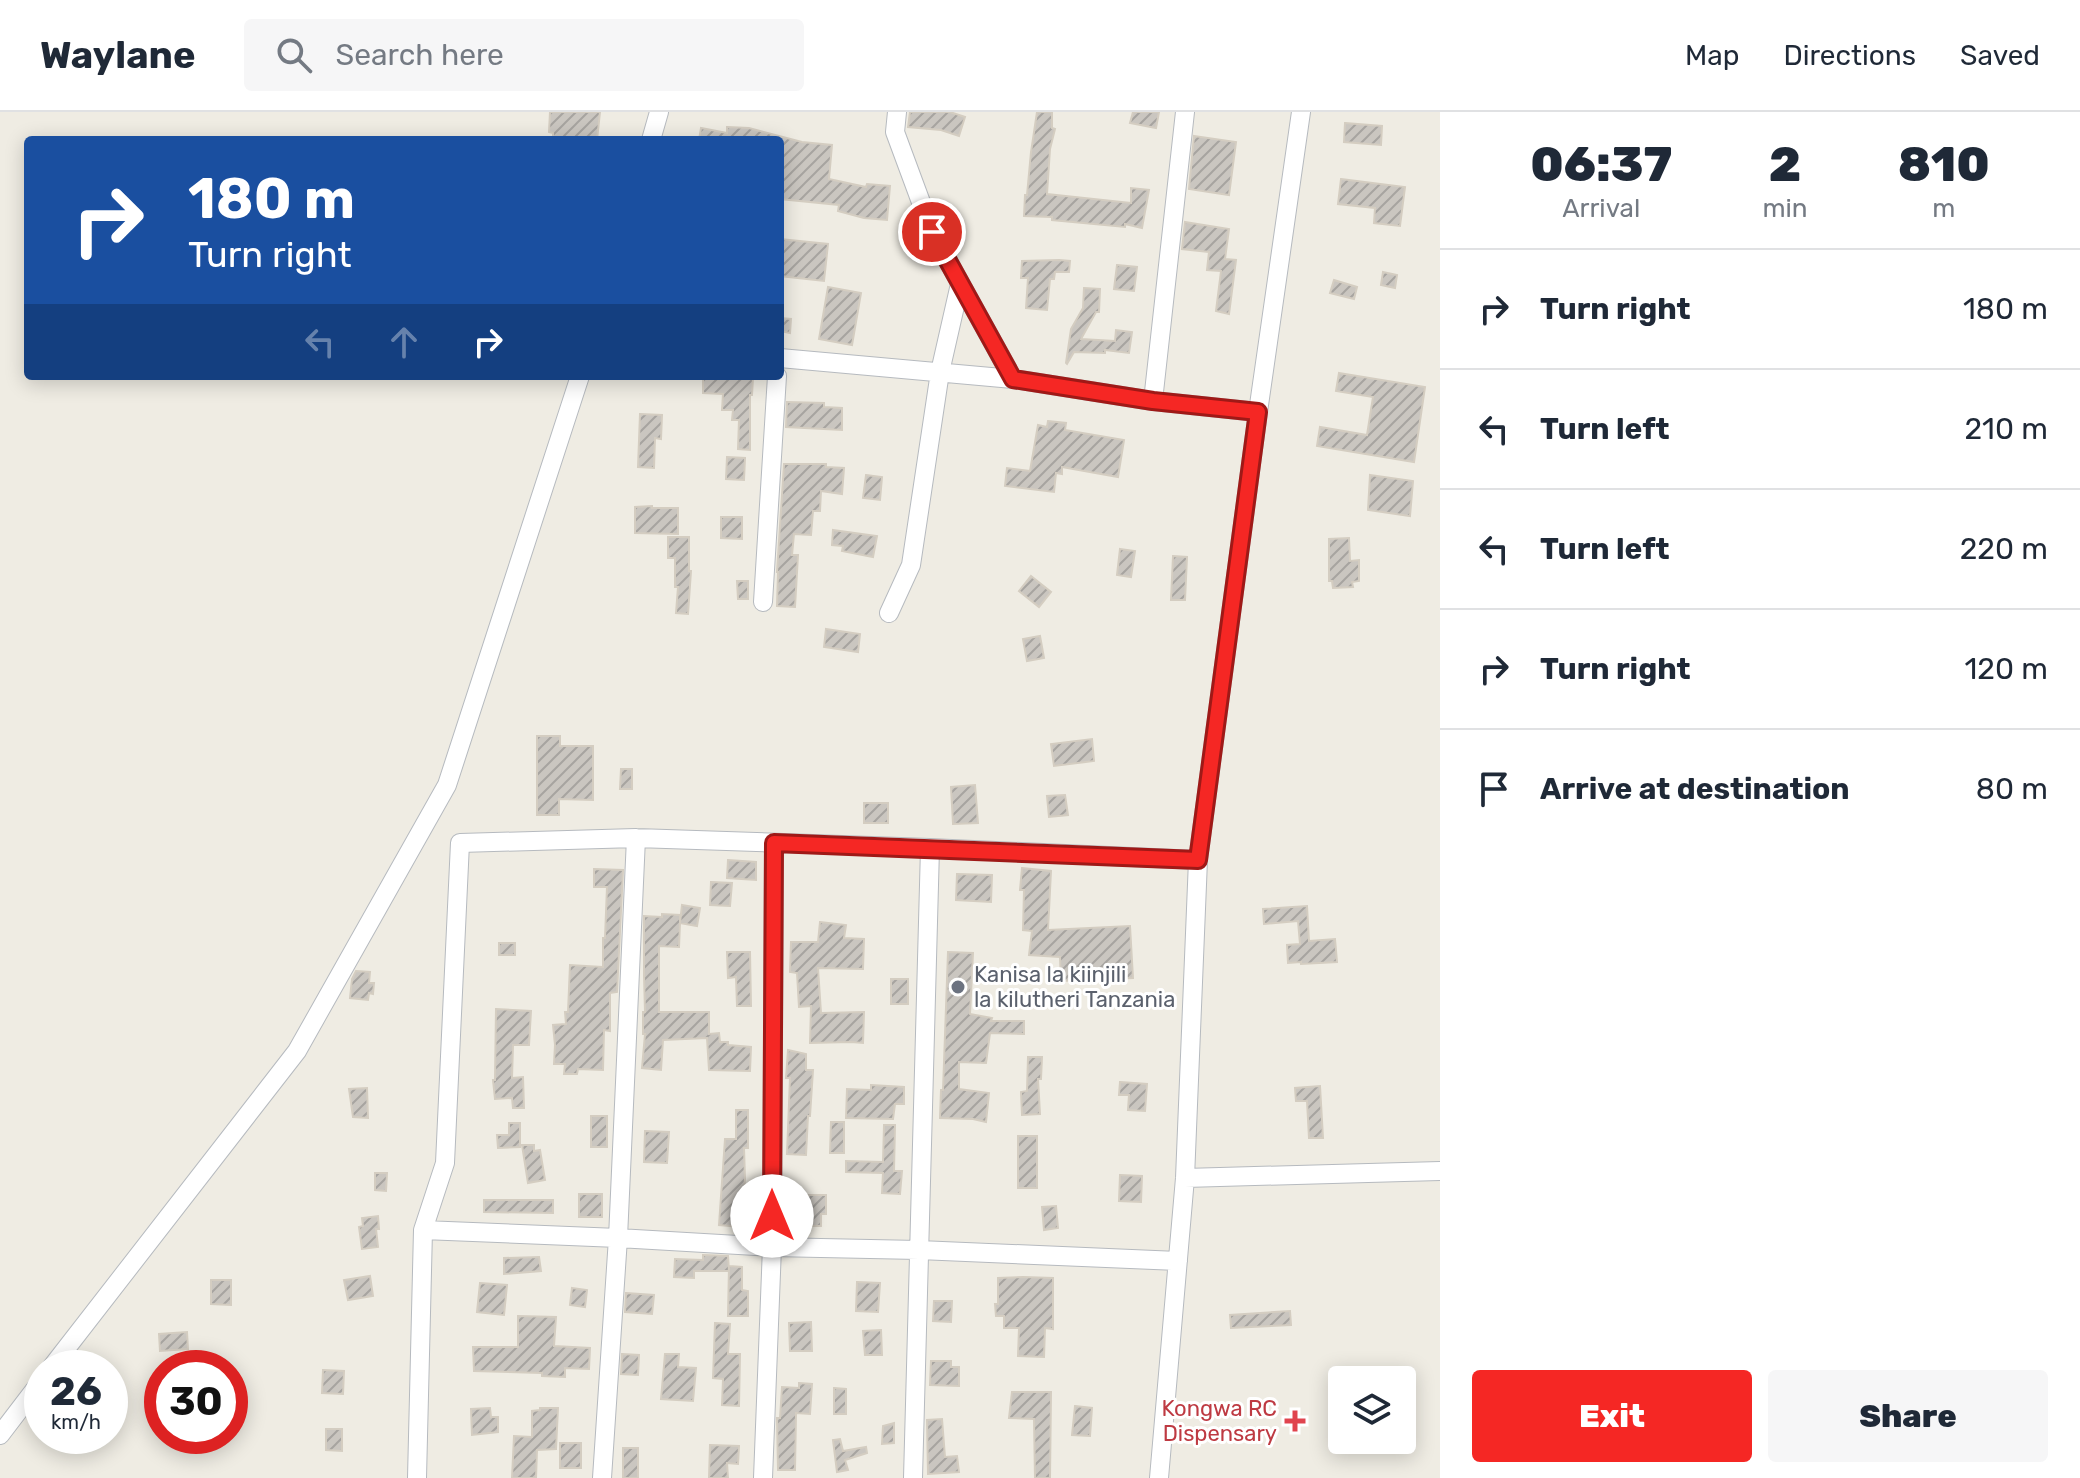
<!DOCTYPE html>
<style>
body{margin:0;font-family:Rubik,sans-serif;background:#f6f6f7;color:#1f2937;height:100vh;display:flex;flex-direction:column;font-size:30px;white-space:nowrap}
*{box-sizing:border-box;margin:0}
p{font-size:26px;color:#747a83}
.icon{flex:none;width:44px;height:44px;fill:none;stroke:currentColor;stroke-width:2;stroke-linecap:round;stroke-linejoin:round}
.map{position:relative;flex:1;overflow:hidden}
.side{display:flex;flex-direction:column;background:#fff;width:640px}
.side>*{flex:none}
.guide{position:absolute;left:24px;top:24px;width:760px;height:244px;border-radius:8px;box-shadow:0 4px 20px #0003;background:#1a4fa0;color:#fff;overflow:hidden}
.buttons{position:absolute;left:1328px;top:1254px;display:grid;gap:16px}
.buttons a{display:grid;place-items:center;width:88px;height:88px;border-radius:8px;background:#fff;box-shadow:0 4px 20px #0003;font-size:40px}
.speed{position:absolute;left:24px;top:1238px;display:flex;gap:16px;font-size:40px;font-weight:700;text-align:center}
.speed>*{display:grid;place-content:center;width:104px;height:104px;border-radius:50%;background:#fff;box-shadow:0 4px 20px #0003;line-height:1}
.speed small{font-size:20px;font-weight:400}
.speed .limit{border:12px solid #d22;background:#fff;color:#111}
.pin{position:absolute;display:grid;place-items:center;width:68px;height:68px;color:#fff;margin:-34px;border:4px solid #fff;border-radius:50%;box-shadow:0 2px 8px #0007}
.me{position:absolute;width:88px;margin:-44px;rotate:0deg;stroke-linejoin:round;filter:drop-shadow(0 0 6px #0008)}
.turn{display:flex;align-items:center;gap:28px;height:168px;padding:0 32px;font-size:36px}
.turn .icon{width:104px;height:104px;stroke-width:2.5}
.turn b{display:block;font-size:56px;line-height:68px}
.lanes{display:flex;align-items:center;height:76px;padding:0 32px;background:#0003;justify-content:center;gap:40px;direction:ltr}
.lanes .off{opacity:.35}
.eta{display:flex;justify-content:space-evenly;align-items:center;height:136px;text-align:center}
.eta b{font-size:48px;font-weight:800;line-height:56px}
.action{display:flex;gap:16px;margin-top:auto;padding:16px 32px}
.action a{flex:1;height:92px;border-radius:8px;background:#f52724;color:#fff;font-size:32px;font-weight:800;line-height:92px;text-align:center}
.action a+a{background:#f6f6f7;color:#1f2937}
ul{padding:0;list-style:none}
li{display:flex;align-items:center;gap:24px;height:120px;padding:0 32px;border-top:2px solid #e0e1e3}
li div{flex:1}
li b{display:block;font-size:30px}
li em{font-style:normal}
header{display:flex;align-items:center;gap:48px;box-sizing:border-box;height:112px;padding:0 40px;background:#fff;border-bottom:2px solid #e0e1e3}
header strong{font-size:38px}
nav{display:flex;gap:44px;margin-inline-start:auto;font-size:28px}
.search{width:560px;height:72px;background:#f6f6f7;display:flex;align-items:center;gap:20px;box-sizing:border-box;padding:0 28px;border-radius:8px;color:#747a83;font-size:30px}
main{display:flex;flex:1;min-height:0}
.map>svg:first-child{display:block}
.building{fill:url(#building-hatch);stroke:#d4cdc1;stroke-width:2}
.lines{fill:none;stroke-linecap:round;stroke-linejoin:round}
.minor-casing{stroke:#b6babf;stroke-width:20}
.minor{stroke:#fff;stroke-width:18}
.route-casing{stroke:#9f1917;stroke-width:20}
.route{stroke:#f52724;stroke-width:14}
.worship-dot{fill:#6b7280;stroke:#fff;stroke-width:3}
.health-dot{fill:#e0444e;stroke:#fff;stroke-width:3}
.labels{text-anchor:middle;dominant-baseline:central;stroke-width:6;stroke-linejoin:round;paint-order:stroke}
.worship-label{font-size:22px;fill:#5b616d;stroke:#fff;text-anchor:start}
.health-label{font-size:22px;fill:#be3a42;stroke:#fff;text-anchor:end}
</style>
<header>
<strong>Waylane</strong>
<div class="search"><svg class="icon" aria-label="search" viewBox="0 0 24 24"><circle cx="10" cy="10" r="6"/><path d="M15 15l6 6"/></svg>Search here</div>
<nav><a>Map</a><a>Directions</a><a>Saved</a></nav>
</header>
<main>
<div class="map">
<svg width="1440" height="1366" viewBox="0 0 1440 1366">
<defs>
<pattern id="building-hatch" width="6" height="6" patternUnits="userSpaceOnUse" patternTransform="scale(2)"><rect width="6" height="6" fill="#cac6c0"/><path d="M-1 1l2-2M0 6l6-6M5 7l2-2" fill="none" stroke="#a7a4a0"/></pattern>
</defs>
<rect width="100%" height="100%" fill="#efece3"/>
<path class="building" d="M550,0h50l-3,28h-44v-7l-4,-1z
M910,0h40l15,5 -6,19 -18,-6 -33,-3z
M1037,0h15v16l3,1 -5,20 -3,45 84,9v-15l18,2 -7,38 -17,-4v3l-73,-7v-3l-28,-1 1,-21h2l4,-43z
M1133,0h26l-3,16 -26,-5z
M1345,11l37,3 -1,19 -37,-3z
M727,15l22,1 53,14 30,3 -3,34 37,8 1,-3 23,2 -3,34 -23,-2 -26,-7 1,-6 -59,-6v-59h-81l2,-12 26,5z
M1194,24l42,6 -7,53 -40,-6z
M1341,67l64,8 -5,39 -26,-3 1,-15 -37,-4z
M1185,110l44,7 -4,30 11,1 -7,54 -13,-3 5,-40 -14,-1 2,-18 -27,-3z
M780,127l48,5 -4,37 -44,-5z
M1059,148l11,1 -1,11h-14l-1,7h-4l-3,31 -21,-2 2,-30h-7l1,-17z
M1117,153l20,2 -3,24 -20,-2z
M1383,160l14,3 -2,13 -14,-3z
M1334,168l23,7 -3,12 -24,-6z
M828,175l33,6 -9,52 -33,-6z
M1084,176l16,1 -1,23h-3l-15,27 34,2 1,-11 16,2 -3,21 -24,-3v3l-31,-1 -7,12 -1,-1 5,-34 12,-21z
M780,206l11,1 -1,14 -10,-2z
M1339,261l86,14 -11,75 -97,-16 3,-19 47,8 6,-38 -37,-6z
M703,264h44v2h6l-1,17h-2v55l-12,-1 1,-29h-7l1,-10h-11l1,-16 -20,-1z
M787,290l37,1v4l18,1v22l-56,-3z
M640,302l22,1 -1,24 -6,-1 -1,30 -16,-1z
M1048,309l18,2 -1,7 59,10 -6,37 -56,-10v7l-6,-1 -2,19 -49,-6 2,-18 23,3 8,-46 9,2z
M727,345l18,1 -1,22 -18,-1z
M784,352h42v3l18,1 -2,26 -21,-3 -1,20h-7l-2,24 -17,-1 -2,21h6l-3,52 -18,-1 1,-34h-1z
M866,363l16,2 -2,23 -17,-2z
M1370,363l43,6 -3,35 -42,-6z
M652,394v2h26v26l-43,-1v-26z
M721,405h21v22l-21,-1z
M833,418l44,6 -4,21 -31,-6 1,-5 -11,-1z
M668,425h21v34h2l-3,43 -12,-1 2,-26h-3v-29h-7z
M1349,426l1,23 9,-1v21l-7,1 1,5 -20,1 -1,-7h-3v-42z
M1120,437l15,2 -4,26 -14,-2z
M1173,444l14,1 -2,43h-14z
M1031,464l20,16 -12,15 -20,-16z
M737,469h11v18h-10z
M826,517l34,5 -2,18 -34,-5z
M1040,524l4,22 -17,3 -4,-22z
M537,624h23v10h33v54l-34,-1v16h-22z
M1092,627l2,22 -40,5 -3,-22z
M621,657h11v20h-12z
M975,673l3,38 -25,1 -2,-37z
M1065,683l3,20 -19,2 -2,-21z
M864,691h24v20h-24z
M728,748l28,2v18l-29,-2z
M1022,756l29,3 -3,59 82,-4 3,52 -72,3 -1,-24 -31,-2 3,-24 -9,-1 1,-40h-4z
M594,757l29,1 -6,122 -7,1v38l-6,-1 -1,40 -25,-1 -1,5h-13l1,-10h-11l1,-19 -2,-20 13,-1 -1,-12h3l2,-47 33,2v-29h2l2,-51h-13z
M957,762l35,1 -1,27 -35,-2z
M711,770l21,1 -2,23 -20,-1z
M682,793l18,3 -3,18 -17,-3 -1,24 -20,-1v66h50v22l10,-1 1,9h8v3l23,2 -1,24 -41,-1 -2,-32 -44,2 -2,30 -19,-2 3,-34h-2v-22h2l-1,-37v-59l18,1v-3l18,1v8z
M1307,794l2,35 26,-2 2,23 -36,2v-2l-13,1 -1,-18 13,-1 -2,-23 -34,3 -1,-15z
M820,810l26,3 -2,13 20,1 -1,30 -45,-1 3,45 43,-1 -1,31 -12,-1 -41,1 1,-37 -12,1 -2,-34 -7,-1 1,-30h27z
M499,831h16v12h-16z
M727,840h23l1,54h-14l-1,-29 -8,1z
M948,840l25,1 -3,61 22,4 -1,3h33v13l-34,-1 -4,30 -27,-1v27l30,4 -3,29 -13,-3 -33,-1 1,-28h2z
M356,859l14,1 -1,11h5l-1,11 -4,-1 -1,7 -18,-2 2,-19z
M891,867h17v25h-17z
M496,897l35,2 -2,34h-16l-1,33 11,-1 1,31h-11l-1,-10 -17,1 -2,-19h2z
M788,938l18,4v16h7l-3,46h-2l-2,39 -19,-1 3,-76h-4z
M1028,945h14l-1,22h-3l2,35 -18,1 -1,-23 6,-1z
M1120,970l27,2 -2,27 -17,-1 1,-15h-10z
M871,973l33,2v17h-9l-2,15 -47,-1 1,-29 24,1z
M1320,974l3,52h-14l-2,-37h-11l-1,-13z
M367,976l1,30 -15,-1 -4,-28z
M736,998h12v38h-4l1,31 -4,48 -22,-2 6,-86h11z
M591,1004h16v31h-16z
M831,1010h13v31h-14z
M509,1011h11v24l-22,1 -1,-13h12z
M884,1013h11l-1,46h8l-2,23 -18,-1 1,-20 -37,-1v-11l37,1z
M645,1019l24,1 -2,31 -23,-1z
M1018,1024h19v52h-19z
M522,1033h12v6l6,-1 5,30 -17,3z
M375,1061h12l-1,18 -11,-1z
M1120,1063l22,1 -1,26 -22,-1z
M579,1082h23v23h-23z
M807,1083h19v19h-5v12h-18v-7h-3v-22h7z
M484,1088h69v13l-69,-1z
M1056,1094l2,22 -14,2 -2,-23z
M378,1104l1,13h-3l2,18 -16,2 -3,-22 4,-1 -1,-8z
M703,1143l25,1 1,15h-35v7l-20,-1 1,-18 28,1z
M539,1145l2,14 -37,3v-16z
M729,1154l13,1v23l6,1v25h-20z
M370,1164l3,20 -25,4 -4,-20z
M1023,1165l30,1v51l-8,-1 -1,29 -26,-1 1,-28h-15v-12h-8l-1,-12h3v-26z
M211,1168h20v25l-20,-1z
M857,1170l23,1 -2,29 -22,-1z
M480,1171l27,2 -3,30 -27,-3z
M572,1176l15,2 -2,17 -15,-2z
M626,1181l28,2 -2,19 -27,-2z
M934,1189h18l-1,21 -18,-1z
M1290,1199l1,14 -60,3 -1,-13z
M518,1204l38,1 -2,29 36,2 -1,21 -24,-1v9l-23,-1v-3l-68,-2 -1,-24h45z
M811,1210l1,29h-22l-1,-28z
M715,1211l15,1 -2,30h12l-1,52 -17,-1 1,-26 -10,-1z
M881,1218l1,25h-17l-2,-24z
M187,1220l1,17 -28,2 -1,-17z
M622,1242l17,1 -1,20 -17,-1z
M665,1242h14l-1,13 18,1 -3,33 -32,-2z
M931,1249h20v6h8v19l-29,-1z
M323,1258l21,1 -1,23 -21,-1z
M799,1271l13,1 -2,30 -14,-1 -1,57h-17l-1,-52h3l2,-31 17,1z
M834,1276l12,1v25h-12z
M1012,1280h39l-1,86h-15l-1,-59 -25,-1z
M1075,1294l17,2 -2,28 -18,-1z
M490,1296l1,9h7v15l-26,3 -1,-26z
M540,1296h18l-2,41 -19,1 -1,28h-24l2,-42 18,1v-26l8,-1z
M942,1307l3,38 12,-1 2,16 -31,2 -1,-54z
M894,1311v20l-12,1 1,-18z
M326,1317h16v22l-16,-1z
M840,1327l3,12 23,-4 1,6 -22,7 3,10 -11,2 -4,-32z
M560,1331h21v25h-21z
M710,1333l29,1 -1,18 -11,-1 1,15h-19z
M623,1336h15v30h-15z"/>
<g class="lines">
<g class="minor-casing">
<path id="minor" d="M897,0l-2,20 37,100 81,147
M651,28l8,-28
M780,246l233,21 140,22 105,11
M1153,289l32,-289
M763,490l14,-226
M889,501l22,-48 29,-193 20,-88
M1185,1066l255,-7
M423,1118l195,8 154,9 147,3 259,11
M51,1256l246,-317 150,-266 133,-409
M0,1323l42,-55
M417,1366l6,-248 22,-67 15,-320 176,-5 294,10 268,12
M602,1366l16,-240 18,-400
M763,1366l9,-231 2,-404
M913,1366l17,-630
M1159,1366l26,-300 13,-318 60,-448 43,-300"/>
</g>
<use href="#minor" class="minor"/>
</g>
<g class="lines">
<g class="route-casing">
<path id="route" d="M772,1104l2,-373 424,17 60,-448 -105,-11 -140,-22 -81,-147"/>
</g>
<use href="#route" class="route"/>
</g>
<circle class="worship-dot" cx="958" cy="875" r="8"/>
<path class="health-dot" d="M1291 1297h8v8h8v8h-8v8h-8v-8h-8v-8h8z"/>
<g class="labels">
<g class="worship-label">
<text x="974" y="862">Kanisa la kiinjili<tspan x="974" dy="25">la kilutheri Tanzania</tspan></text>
</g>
<g class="health-label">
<text x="1277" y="1296">Kongwa RC<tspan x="1277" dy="25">Dispensary</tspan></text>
</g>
</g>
</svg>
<div class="buttons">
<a><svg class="icon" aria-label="layers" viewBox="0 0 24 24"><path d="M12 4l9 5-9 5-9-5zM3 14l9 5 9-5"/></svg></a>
</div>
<div class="speed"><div>26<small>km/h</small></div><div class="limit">30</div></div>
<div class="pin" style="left:932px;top:120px;background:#d93025"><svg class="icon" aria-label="arrive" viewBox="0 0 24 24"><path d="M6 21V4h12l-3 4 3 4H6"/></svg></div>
<svg class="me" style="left:772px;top:1104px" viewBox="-20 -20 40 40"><circle r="19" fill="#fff"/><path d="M0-13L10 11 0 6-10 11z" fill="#f52724"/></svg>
<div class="guide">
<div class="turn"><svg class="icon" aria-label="right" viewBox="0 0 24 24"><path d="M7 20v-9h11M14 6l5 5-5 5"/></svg><div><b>180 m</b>Turn right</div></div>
<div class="lanes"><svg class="icon off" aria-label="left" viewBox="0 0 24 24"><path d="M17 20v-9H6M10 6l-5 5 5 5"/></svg><svg class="icon off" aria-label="ahead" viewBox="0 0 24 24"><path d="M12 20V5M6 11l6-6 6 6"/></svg><svg class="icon" aria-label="right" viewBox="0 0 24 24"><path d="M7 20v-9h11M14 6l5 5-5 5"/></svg></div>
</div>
</div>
<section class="side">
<div class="eta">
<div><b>06:37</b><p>Arrival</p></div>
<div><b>2</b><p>min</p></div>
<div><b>810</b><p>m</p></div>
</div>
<ul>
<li><svg class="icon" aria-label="right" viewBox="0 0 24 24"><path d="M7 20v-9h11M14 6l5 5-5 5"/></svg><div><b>Turn right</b></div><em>180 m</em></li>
<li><svg class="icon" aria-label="left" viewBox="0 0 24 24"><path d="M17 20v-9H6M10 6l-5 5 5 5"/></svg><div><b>Turn left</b></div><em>210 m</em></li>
<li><svg class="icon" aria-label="left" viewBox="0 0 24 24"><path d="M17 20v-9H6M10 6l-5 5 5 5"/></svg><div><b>Turn left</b></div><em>220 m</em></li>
<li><svg class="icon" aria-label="right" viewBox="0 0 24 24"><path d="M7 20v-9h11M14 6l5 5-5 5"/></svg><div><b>Turn right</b></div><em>120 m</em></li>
<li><svg class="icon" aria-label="arrive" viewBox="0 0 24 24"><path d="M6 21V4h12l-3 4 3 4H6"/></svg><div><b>Arrive at destination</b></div><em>80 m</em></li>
</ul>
<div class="action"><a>Exit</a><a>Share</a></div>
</section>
</main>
